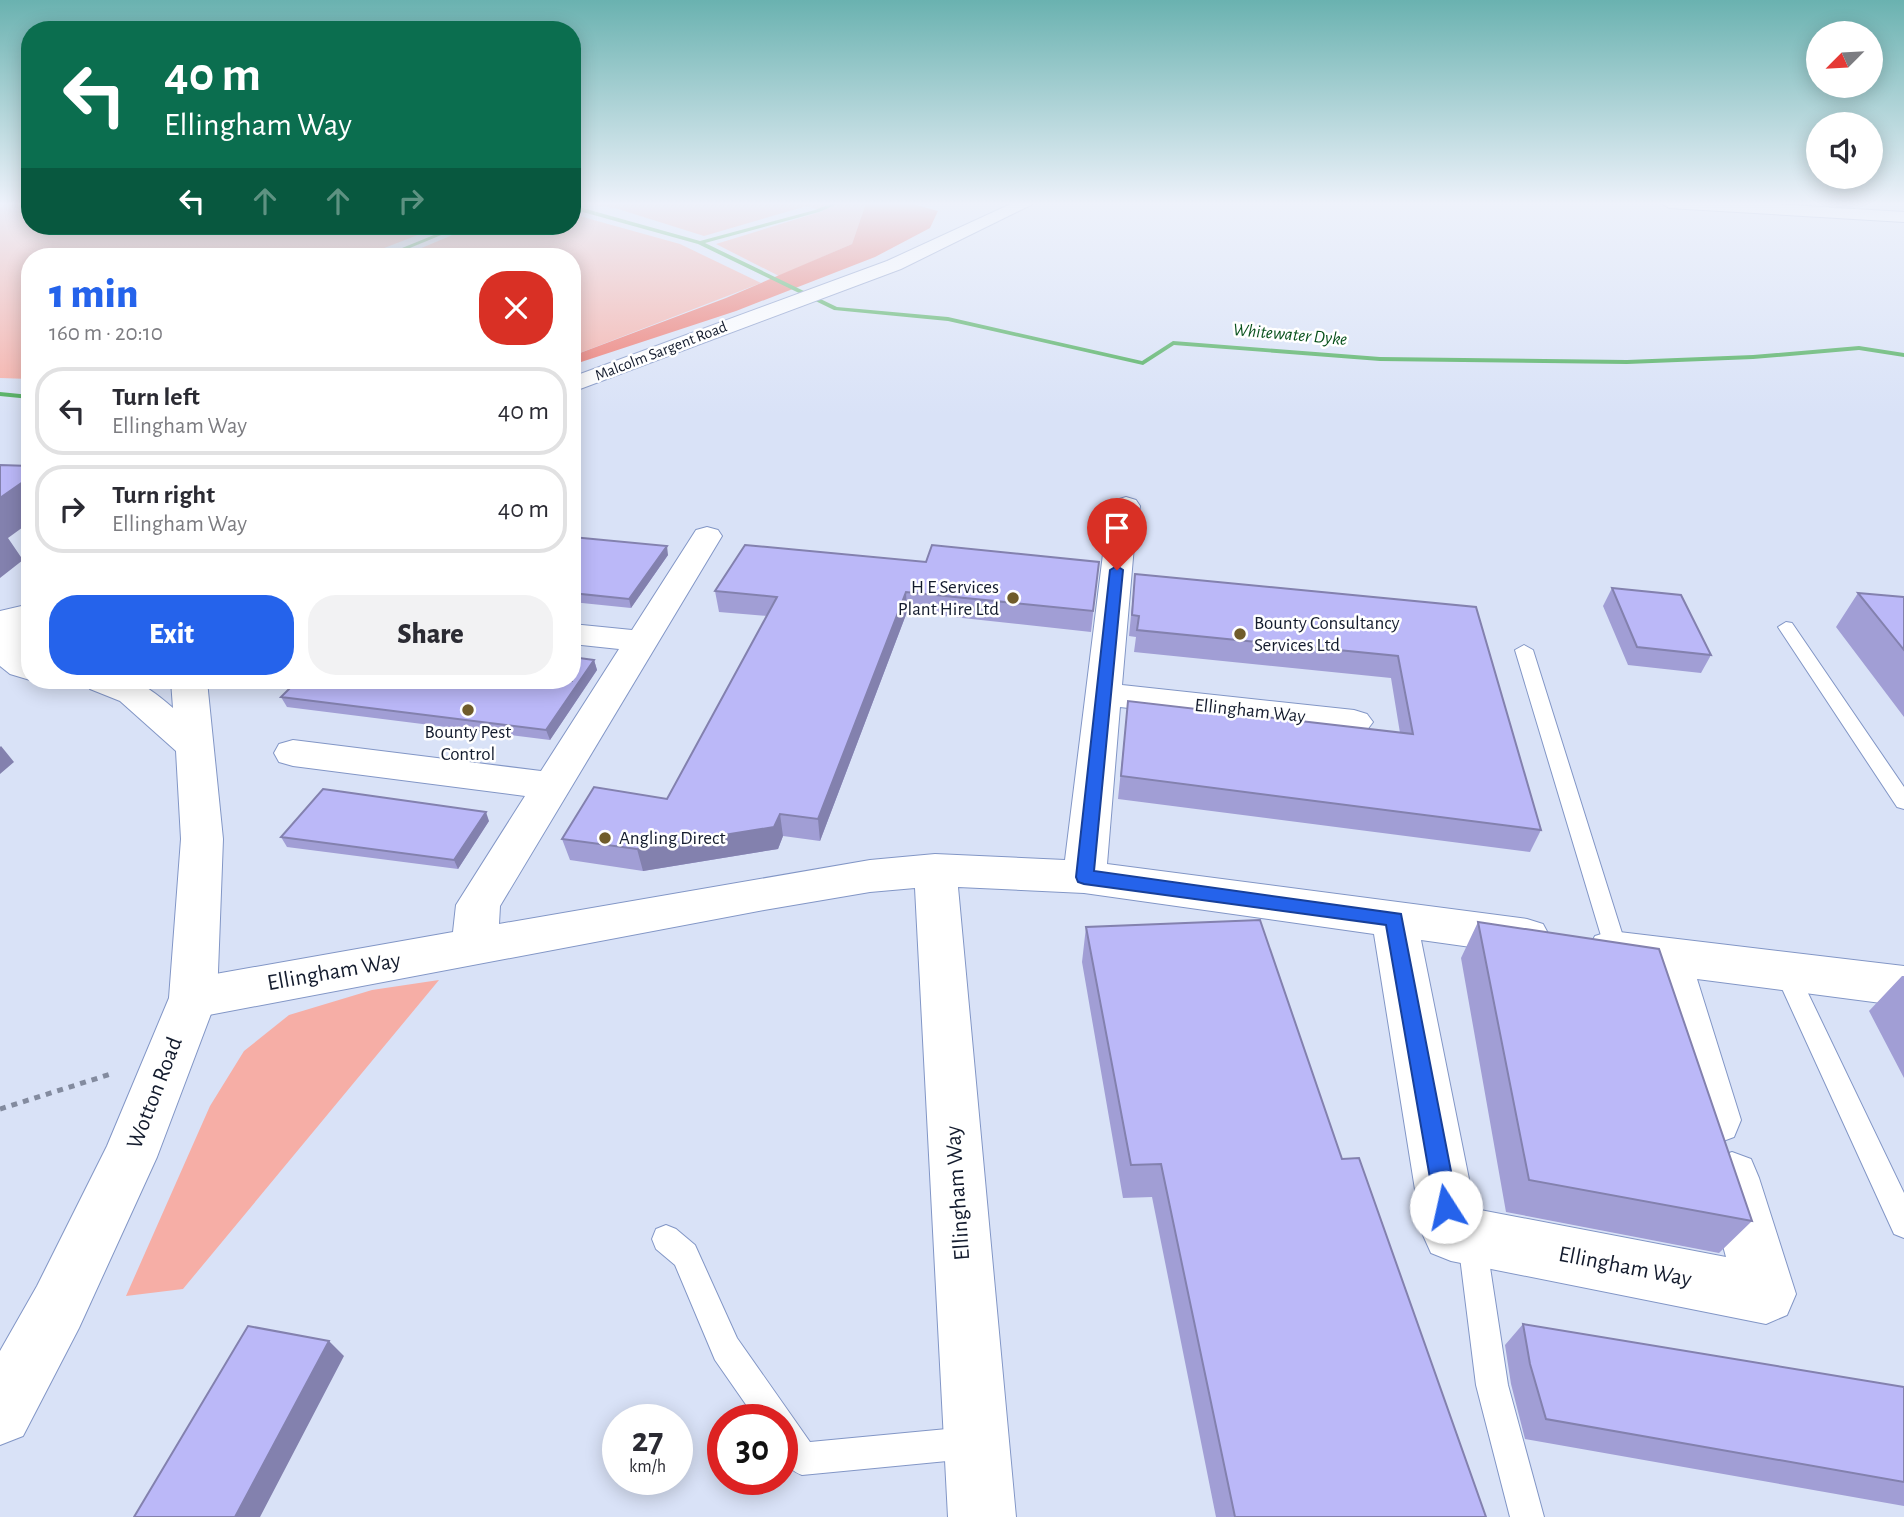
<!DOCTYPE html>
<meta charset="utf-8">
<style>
body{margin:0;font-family:"Alegreya Sans",sans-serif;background:#f2f2f3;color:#2b2b33;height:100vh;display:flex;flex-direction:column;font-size:26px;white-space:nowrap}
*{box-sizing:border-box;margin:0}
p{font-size:23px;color:#7c7c81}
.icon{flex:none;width:38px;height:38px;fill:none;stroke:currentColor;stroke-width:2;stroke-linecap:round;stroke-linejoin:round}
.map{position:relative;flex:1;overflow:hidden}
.details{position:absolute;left:21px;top:248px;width:560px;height:441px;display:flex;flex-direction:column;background:#fff;border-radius:28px;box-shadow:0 4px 18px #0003}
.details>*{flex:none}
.top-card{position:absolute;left:21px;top:21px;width:560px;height:214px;border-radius:28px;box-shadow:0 4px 18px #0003;background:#0b6e4f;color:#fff;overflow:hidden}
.needle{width:46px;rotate:246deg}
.controls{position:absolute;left:1806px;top:21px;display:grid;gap:14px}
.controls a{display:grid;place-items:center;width:77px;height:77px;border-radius:50%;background:#fff;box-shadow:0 4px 18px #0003;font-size:35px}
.speed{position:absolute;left:602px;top:1404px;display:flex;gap:14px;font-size:35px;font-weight:700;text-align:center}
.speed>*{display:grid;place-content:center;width:91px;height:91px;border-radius:50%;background:#fff;box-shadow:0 4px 18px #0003;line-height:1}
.speed small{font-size:18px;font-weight:400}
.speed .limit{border:10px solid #d22;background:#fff;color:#111}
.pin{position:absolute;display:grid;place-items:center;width:60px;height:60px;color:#fff;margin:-72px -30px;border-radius:50% 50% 50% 0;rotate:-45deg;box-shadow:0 0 7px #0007}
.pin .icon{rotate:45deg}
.me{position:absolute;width:77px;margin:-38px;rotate:350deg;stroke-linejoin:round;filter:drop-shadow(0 0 5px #0008)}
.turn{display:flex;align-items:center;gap:24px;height:147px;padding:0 28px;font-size:32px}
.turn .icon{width:91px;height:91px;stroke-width:2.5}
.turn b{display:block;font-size:49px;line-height:60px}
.lanes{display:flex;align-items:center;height:66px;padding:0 28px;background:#0003;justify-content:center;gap:35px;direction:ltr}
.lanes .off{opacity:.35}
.round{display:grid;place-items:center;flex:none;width:74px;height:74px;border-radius:28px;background:#f2f2f3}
.summary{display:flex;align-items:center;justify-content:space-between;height:119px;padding:0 28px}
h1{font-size:42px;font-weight:800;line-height:52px;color:#2563eb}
.cta{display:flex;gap:14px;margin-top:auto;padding:14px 28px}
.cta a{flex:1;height:80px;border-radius:28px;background:#2563eb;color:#fff;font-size:28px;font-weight:800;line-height:80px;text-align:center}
.cta a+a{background:#f2f2f3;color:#2b2b33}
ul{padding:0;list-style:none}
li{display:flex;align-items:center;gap:21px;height:88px;margin:0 14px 10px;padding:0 14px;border:4px solid #e1e1e2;border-radius:28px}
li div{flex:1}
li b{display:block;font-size:26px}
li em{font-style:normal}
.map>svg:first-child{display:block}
.green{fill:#f6aea6}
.forest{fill:#ef766c}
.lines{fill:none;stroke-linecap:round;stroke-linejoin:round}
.stream{fill:#4dae5b;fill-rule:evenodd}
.lane-casing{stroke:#8296c6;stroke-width:2}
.street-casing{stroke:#8296c6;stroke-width:2}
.secondary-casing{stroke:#8296c6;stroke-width:2}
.path{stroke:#838b9f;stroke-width:5;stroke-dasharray:6 6;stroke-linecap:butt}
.lane{fill:#fff;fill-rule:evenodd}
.street{fill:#fff;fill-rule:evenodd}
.secondary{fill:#fff;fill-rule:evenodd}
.wall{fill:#a19ed5}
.shaded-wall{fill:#8381ae}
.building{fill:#bbb8f8;stroke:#8381ae;stroke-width:2}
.route{fill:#2563eb;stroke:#184099;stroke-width:2}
.poi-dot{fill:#705c2b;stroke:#fff;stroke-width:2.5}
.labels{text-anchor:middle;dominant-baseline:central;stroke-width:5;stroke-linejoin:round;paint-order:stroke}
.far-street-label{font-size:16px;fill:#141c2e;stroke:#fff}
.far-water-label{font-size:18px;font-style:italic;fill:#07501a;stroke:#fff}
.poi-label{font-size:19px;fill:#141c2e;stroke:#fff;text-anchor:start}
.street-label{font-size:19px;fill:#141c2e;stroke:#fff}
.near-street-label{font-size:23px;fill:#141c2e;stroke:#fff}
</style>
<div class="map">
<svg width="1904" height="1517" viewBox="0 0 1904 1517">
<rect width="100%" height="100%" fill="#d9e2f7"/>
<path class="green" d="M0,203h30v23h411l-80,31h-331v122l-30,-1z
M577,203h289l-14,41 -73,32 -63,-32 107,-33 -16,-5 -103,30 -89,-28z
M572,214l108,30 81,39 -189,73v-99h-172l74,-31h98z
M439,980l-256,309 -57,7 84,-190 34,-55 45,-36 83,-25z"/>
<path class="forest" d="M866,203h43l29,8 -8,17 -55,29 -139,54 -164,54v-9l154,-58 126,-54z"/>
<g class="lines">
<path class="stream" d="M832,203h8l-21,9 -114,31 132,64 111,10 194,44 31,-20 207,16 247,3 126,-5 106,-9 45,7v4l-45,-7 -106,9 -126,5 -247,-3 -206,-16 -31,20 -195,-44 -114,-11 -136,-66 -126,-35v-4l128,36 115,-31z
M456,226h7l-75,31h-8z
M0,392l30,3v4l-30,-3z"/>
<g class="lane-casing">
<path id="lane" d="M1786,622l6,1 112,164v22l-7,-2 -119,-180z
M1524,645l9,5 94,299 -3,6 -8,3 -8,-3 -3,-6 -90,-299z
M1786,961l8,3 110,229v45l-10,-4 -120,-263 4,-7z
M666,1225l10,4 19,16 42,93 73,104 158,-15 12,4 4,12 -4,12 -12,4 -166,16c-27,-11 -20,-31 -20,-56h-26l-41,-59 -40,-95 -19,-16 -4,-10 4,-10z
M1472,1227l10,4 4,10 22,144 36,132h-34l-34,-132 -18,-144 4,-10z"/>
</g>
<g class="street-casing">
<path id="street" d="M1126,497l10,3 4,6 -6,40 -12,139 232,25 13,4 6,8 -6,8 -13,4 -234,-27 -13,157 420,55 16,5 7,13 -7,13 -16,5 -106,-15 54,269 251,48 -21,-79 8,-19 19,-7 19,7 8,19 37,116 -9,21 -21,9 -315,-63 -20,-8 -9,-20 -48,-299 -290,-41 -126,-6 58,630h-68l-33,-629 -45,4 -106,18 -571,108 -17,-6 -7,-14 7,-14 17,-6 260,-46 3,-27 69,-109 -232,-30 -14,-4 -5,-9 5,-9 14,-4 248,31 78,-122 -47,-5v-20l60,6 64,-100 11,-3 11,3 4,6 -222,370 -1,18 371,-64 65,-6 130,6 39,-314 8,-40 4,-6z
M30,604v20l-30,7v-20z
M1611,931l293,35v40l-207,-27 44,141 -7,17 -19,7 -19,-7 -7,-17 -41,-148 -37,-5 -16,-5 -7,-13 7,-13z"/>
</g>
<g class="secondary-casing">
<path id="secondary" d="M1013,203h22l-134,66 -329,123v-15l315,-116z
M1661,203h98l145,9v10l-235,-14z
M30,610v70l-20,-6 -10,-8v-36l18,-17z
M85,681c48,-2 52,-4 88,27l-2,-27h36l16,158 -6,159 -60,159 -78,171 -56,108 -23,9v-94l37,-65 70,-140 62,-148 12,-159 -5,-88 -56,-50 -30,-12z"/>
</g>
<path class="path" d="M0,1109l114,-36"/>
<use href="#lane" class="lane"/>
<use href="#street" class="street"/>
<use href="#secondary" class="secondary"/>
</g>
<path class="wall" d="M572,537l96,18 -37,53 -59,-6z
M926,562h173l-8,70 -184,-20 -87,229 -37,-5 -5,13 -135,22 -73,-11 -8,-21 105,-40 100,-183 -48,-4 -4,-21z
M1135,574l341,33 65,223 -11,22 -412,-53 10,-98 272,32 -9,-55 -257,-26 2,-15 -7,-1z
M1612,588l99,67 -10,18 -73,-8 -25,-59z
M1858,593l46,4v120l-68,-90z
M594,660l3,10 -47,70 -263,-33 -6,-10z
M489,821l-31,48 -171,-22 -6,-10z
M1478,922l274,299 -33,32 -213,-41 -45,-254z
M1086,927l256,232 144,358h-270l-64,-320 -29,1 -41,-236z
M1902,976h2v102l-35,-67z
M1523,1324l381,63v119l-379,-67 -14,-55 -6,-39z"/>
<path class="shaded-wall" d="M30,477v45l-22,16 15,22 -23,18v-80z
M667,546l1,9 -37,53 -2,-9z
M906,592l1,20 -87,229 -2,-22z
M594,660l3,10 -47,70 -4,-10z
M1,746l13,16 -14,12v-27z
M486,812l3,9 -31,48 -4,-9z
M780,814l3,22 -5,13 -135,22 -6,-22z
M329,1341l15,15 -84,161h-25z"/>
<path class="building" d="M0,465l30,1v11l-30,21z
M572,537l95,9 -38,53 -57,-6z
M745,545l181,17 6,-17 167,17 -6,49 -187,-19 -88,227 -38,-5 -6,13 -137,22 -75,-10 32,-52 73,12 110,-202 -62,-6z
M1135,574l341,33 65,223 -420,-54 7,-75 285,33 -15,-78 -261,-26 2,-14 -7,-1z
M1612,588l69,7 30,60 -74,-8z
M1858,593l46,4v53z
M572,657l22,3 -48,70 -265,-33 16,-16h275z
M323,789l163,23 -32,48 -173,-23z
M1260,920l82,239 17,-1 127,359h-251l-74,-353 -30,1 -45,-238z
M1478,922l181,27 93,272 -223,-41z
M1523,1324l381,63v95l-358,-63 -16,-55z
M248,1326l81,15 -94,176h-101z"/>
<linearGradient id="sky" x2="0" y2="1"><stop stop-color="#6ab2b0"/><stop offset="0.49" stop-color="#eef2fb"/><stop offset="1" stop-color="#eef2fb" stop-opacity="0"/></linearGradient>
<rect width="1904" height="416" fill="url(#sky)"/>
<path class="route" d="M1117,566l6,4 -29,301 307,43 57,293 -4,8 -8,3 -8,-3 -3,-8 -49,-282 -302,-41 -6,-2 -2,-5 34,-307z"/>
<g class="poi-dot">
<circle cx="1013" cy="598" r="7"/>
<circle cx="1240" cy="634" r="7"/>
<circle cx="468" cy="710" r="7"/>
<circle cx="605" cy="838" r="7"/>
</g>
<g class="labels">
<g class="far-street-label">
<text transform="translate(661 351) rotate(-21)">Malcolm Sargent Road</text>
</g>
<g class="far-water-label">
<text transform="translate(1290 335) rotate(5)">Whitewater Dyke</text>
</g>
<g class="poi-label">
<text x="999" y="587" text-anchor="end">H E Services<tspan x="999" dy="22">Plant Hire Ltd</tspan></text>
<text x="1254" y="623">Bounty Consultancy<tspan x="1254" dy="22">Services Ltd</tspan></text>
<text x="468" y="732" text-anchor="middle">Bounty Pest<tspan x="468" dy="22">Control</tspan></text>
<text x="619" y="838">Angling Direct</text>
</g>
<g class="street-label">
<text transform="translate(1250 711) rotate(6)">Ellingham Way</text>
</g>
<g class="near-street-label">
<text transform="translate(334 972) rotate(-10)">Ellingham Way</text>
<text transform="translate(155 1093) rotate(-69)">Wotton Road</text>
<text transform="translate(958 1193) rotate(-94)">Ellingham Way</text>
<text transform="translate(1625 1267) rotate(11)">Ellingham Way</text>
</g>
</g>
</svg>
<div class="controls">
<a><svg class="needle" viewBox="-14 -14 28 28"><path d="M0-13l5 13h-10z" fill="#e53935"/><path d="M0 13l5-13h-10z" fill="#7c7c81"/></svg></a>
<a><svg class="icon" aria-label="sound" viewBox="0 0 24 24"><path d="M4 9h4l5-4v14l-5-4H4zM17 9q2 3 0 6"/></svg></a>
</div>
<div class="speed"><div>27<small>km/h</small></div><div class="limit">30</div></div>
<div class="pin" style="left:1117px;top:570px;background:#d93025"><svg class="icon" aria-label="arrive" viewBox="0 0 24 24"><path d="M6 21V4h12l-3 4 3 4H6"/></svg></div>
<svg class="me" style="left:1446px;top:1207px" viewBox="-20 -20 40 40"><circle r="19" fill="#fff"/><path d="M0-13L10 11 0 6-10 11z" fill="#2563eb"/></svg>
<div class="top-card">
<div class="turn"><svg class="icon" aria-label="left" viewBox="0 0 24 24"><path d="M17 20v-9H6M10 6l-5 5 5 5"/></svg><div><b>40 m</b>Ellingham Way</div></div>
<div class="lanes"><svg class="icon" aria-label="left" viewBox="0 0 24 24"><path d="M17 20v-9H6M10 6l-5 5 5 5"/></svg><svg class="icon off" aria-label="ahead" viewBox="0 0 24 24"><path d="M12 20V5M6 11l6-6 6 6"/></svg><svg class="icon off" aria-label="ahead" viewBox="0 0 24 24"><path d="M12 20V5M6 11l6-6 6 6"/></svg><svg class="icon off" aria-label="right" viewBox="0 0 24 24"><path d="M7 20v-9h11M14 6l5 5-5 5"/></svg></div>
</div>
<section class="details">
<div class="summary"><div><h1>1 min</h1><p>160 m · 20:10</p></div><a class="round" style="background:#d93025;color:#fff"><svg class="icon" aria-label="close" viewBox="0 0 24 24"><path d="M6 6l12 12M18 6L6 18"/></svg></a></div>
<ul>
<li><svg class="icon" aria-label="left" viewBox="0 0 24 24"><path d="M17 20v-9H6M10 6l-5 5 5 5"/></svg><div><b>Turn left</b><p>Ellingham Way</p></div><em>40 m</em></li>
<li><svg class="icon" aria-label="right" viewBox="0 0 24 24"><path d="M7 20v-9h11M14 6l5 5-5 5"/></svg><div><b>Turn right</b><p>Ellingham Way</p></div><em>40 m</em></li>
</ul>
<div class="cta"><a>Exit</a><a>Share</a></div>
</section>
</div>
